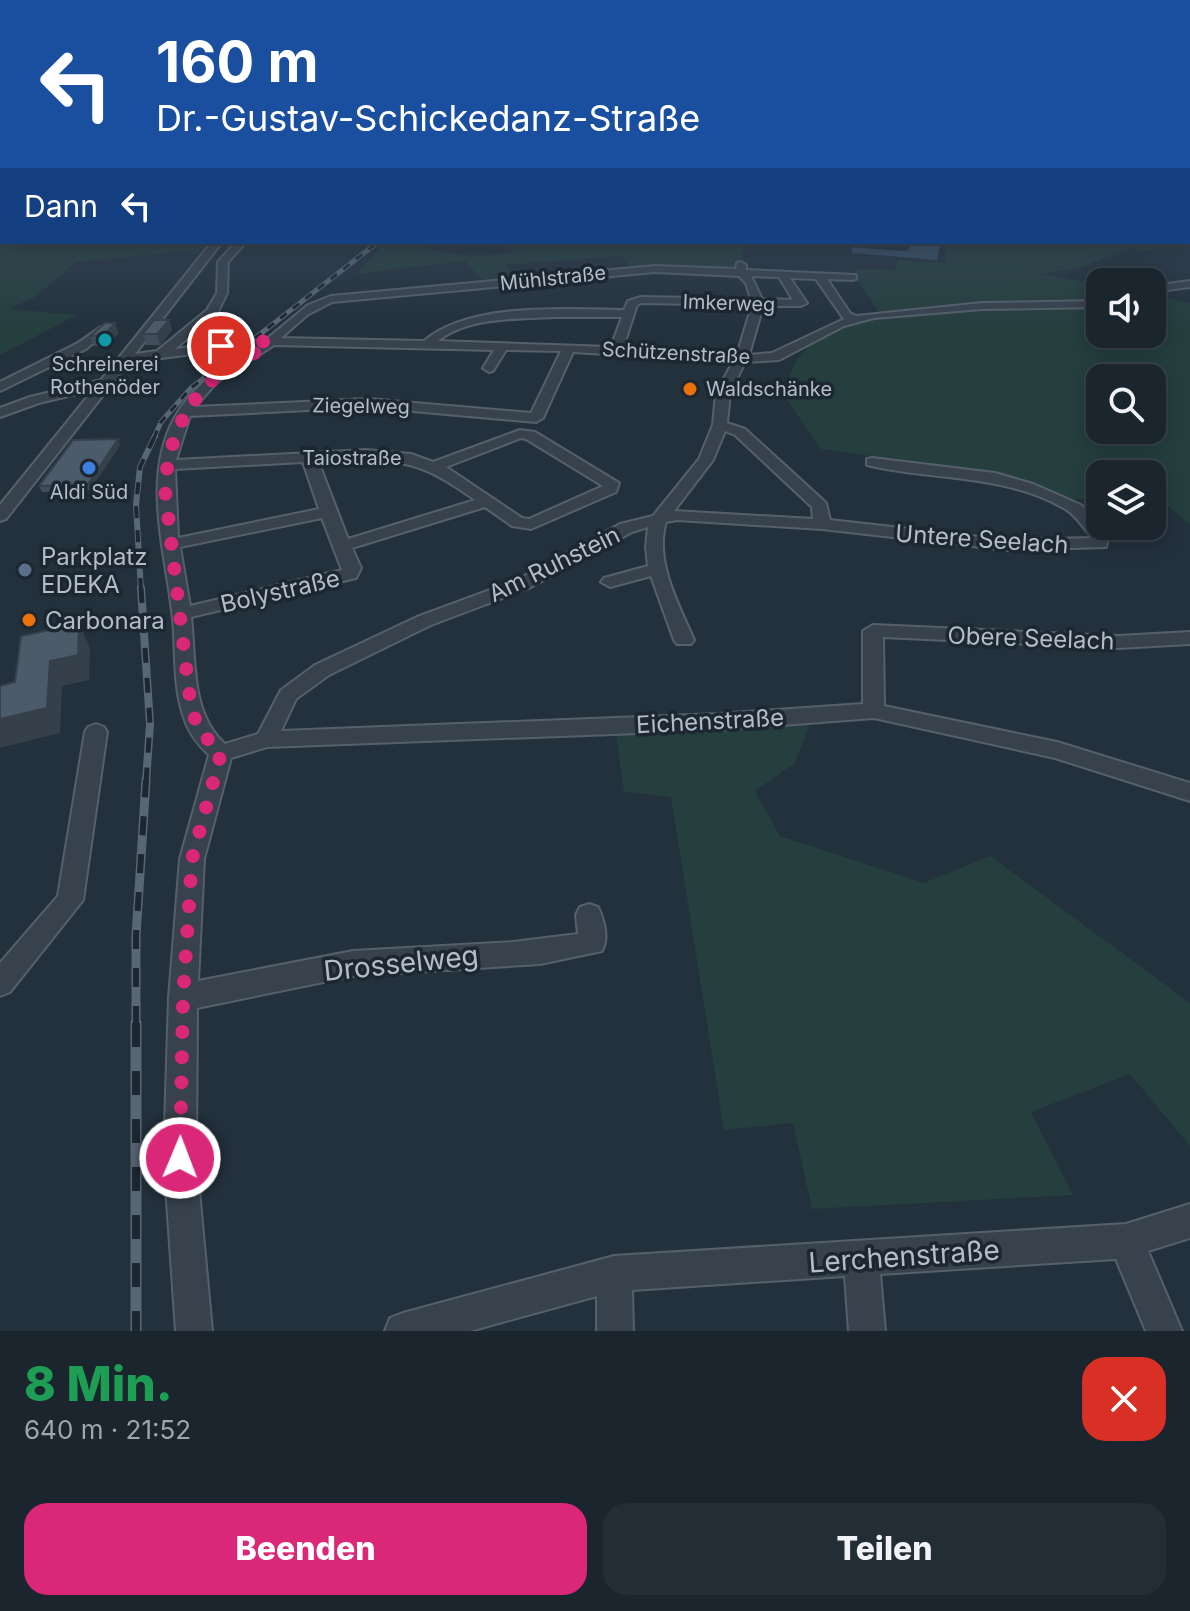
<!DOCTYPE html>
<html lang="de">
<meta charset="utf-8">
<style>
body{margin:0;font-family:Inter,sans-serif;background:#232d36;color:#f1f3f6;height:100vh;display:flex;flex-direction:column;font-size:30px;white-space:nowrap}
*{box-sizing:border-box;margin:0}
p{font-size:26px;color:#9fa5aa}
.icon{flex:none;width:44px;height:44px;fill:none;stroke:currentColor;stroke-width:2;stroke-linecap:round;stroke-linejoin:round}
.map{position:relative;height:1331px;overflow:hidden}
.drawer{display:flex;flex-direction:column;background:#1a252e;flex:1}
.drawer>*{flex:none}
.hud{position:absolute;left:0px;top:0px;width:1190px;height:244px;box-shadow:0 4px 20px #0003,0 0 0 2px #38424a;background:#1a4fa0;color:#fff;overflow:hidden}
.controls{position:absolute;left:1086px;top:268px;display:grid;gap:16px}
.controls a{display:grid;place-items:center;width:80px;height:80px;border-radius:16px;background:#1a252e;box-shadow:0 4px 20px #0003,0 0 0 2px #38424a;font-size:40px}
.pin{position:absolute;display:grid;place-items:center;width:68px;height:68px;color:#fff;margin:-34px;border:4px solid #fff;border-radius:50%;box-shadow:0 2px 8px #0007}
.me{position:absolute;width:88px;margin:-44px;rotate:1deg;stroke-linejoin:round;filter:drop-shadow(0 0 6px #0008)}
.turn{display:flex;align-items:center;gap:28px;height:168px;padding:0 24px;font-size:36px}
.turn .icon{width:104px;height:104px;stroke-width:2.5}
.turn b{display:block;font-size:56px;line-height:68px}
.then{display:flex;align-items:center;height:76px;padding:0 24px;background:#0003;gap:16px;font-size:30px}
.round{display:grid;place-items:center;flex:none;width:84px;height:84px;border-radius:24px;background:#232d36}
.overview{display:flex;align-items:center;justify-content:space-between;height:136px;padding:0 24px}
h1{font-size:48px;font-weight:800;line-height:60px;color:#1e9e55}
.cta{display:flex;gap:16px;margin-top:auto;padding:16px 24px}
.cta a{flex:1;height:92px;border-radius:24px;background:#db2777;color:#fff;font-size:32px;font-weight:800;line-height:92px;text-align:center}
.cta a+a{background:#232d36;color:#f1f3f6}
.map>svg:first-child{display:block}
.green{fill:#253e3e;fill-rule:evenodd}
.water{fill:#374e64}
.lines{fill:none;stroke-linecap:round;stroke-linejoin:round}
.minor-casing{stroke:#55606b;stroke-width:4}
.major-casing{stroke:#434e59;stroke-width:4}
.minor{fill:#37424d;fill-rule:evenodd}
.major{fill:#55626d;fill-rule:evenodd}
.rail-far4-casing{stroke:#596774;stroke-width:5}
.rail-far3-casing{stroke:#596774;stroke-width:6}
.rail-far2-casing{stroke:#596774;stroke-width:8}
.rail-far1-casing{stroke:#596774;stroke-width:9}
.rail-casing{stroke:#596774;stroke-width:11}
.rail-far4{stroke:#1c2732;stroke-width:3;stroke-dasharray:8;stroke-linecap:butt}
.rail-far3{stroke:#1c2732;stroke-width:4;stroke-dasharray:12;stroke-linecap:butt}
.rail-far2{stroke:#1c2732;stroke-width:5;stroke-dasharray:15;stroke-linecap:butt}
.rail-far1{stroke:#1c2732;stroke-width:6;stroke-dasharray:19;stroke-linecap:butt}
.rail{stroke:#1c2732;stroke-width:8;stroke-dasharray:24;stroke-linecap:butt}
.wall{fill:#414e5a}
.shaded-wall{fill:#35404a}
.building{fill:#4c5b69;stroke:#35404a;stroke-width:2}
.route{stroke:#db2777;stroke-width:14;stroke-dasharray:0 25.2}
.culture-dot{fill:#0f9aa8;stroke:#1c2732;stroke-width:3}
.food-dot{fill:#e8710a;stroke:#1c2732;stroke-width:3}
.shop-dot{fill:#3f7fe0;stroke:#1c2732;stroke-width:3}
.service-dot{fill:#5c6f8a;stroke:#1c2732;stroke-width:3}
.labels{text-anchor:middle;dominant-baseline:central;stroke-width:7;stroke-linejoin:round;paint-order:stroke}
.far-street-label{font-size:20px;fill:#b3bdc9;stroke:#1c2732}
.far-poi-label{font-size:20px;fill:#b3bdc9;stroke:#1c2732}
.street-label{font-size:24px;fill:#b3bdc9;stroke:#1c2732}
.poi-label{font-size:24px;fill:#b3bdc9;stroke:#1c2732;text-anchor:start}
.near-street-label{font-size:28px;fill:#b3bdc9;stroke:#1c2732}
</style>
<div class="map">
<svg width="1190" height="1331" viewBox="0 0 1190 1331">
<rect width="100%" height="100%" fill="#23313d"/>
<path class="green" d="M0,197l2,45h207l-13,12 -12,-2 -108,10 -41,35 -26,12 68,6 -77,40z
M386,242l84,14 43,-3 -4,-11h236l-4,16 -5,4 1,7h-105l-11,-13 -116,9 14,14 -33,4 -21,-22 -108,13z
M941,242h242l7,3 -48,6 -10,-5 -52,22 -39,6 59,11v49h52l2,-39 36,8v221l-26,-21h-12v-29h-52v26l-26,-1 -90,-27 -163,-23 -35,-50c2,-11 3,-26 9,-36 15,-26 59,-42 86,-48l-27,-40 3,-6 38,1 3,-10 47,3v-20zM1100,378h52v52h-52z
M811,721l-16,42 -40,28 25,45 144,47 66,-27 200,147v143l-60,-72 -99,38 42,83 -261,14 -19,-86 -69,7 -53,-333 -47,-5 -8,-59z"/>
<path class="water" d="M910,242l30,3 -3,15 -85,-7 -1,-6 50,4 8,-1z"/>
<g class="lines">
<g class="minor-casing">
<path id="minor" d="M212,242h10l-87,112 22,-3 50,-41 10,-17 1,-31 18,-20h10l-18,20 -1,31 -9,19 -43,37 93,-11 40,-33 23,-9 324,-30 81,3 1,-6 4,-1 5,3v5l110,5v4l-4,1 -25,-1 23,34 6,3 126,-13 118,-2v6l-118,2 -108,9 -30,8 -65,34 -34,2 -15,31 -3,30 18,6 81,74 4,17 177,20 85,-2c-7,-9 -16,-22 -25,-28 -62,-37 -133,-29 -200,-45v-6l5,-1 123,15 38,11 48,21 27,32 -2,10 -99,3 -185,-21 -145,-9 -11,2c-12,39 13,83 28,118l-3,4h-14l-3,-4 -23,-64 -41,11 -9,-5 3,-4 44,-12 -2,-19 2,-20 -16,5 -103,56 -98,37 -102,50 -33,24 -15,32 437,-17 145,-10v-73l10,-6 245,11 72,-4v12l-72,4 -235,-11 1,69 173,36 133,41v18l-135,-43 -181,-40 -156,12 -451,17 -36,11 -27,101 -6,122 155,-30 160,-9 65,-8 -2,-19 4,-8 9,-3 9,3c6,13 11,31 4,44l-62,13 -187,12 -156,32 -1,150 16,173h-36l-12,-173 5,-160 11,-139 29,-104c-12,-11 -21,-23 -26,-40 -10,-31 -7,-64 -10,-96 -7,-66 -32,-141 2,-202 20,-35 50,-50 82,-71l-128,16 -123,157 -6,2v-16l93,-115 -54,13 -39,14v-9l30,-11 71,-17zM655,272l84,4 7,7 5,16 -110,-2 -13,4 -4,9c-58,-1 -154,-8 -200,31l-143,-3 26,-23 25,-13zM751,276l28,1 14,23 -31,-1zM790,278l26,1 28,40 -72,34 -23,2 14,-49h38l6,-3zM642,303l110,2 -15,50 -114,-7 14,-43zM554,317h68l-11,30 -173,-6c30,-24 79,-22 116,-24zM274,345l220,5 -11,18 6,4 4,-1 13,-21 55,1 -30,62 -163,-14 -173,8 22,-25zM573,352l160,10 -17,31 -3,32 -14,34 -46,57 -33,8 -103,56 -100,37 -102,48 -34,25 -23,44 -33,10c-35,-31 -29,-84 -34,-127l165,-39 5,-10 -9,-20 133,-41 27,19 19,3 85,-37 3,-9 -84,-51 -15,-2 -87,32 -22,-8 -45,-4 -190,10 14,-44 178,-9 168,15 7,-4zM725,431l10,4 77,72 1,12 -139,-8 39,-51zM521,438l5,1 77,47 -74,33 -7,-1 -76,-51zM366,458c50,5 67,12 109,42l-127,39 -30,-78zM303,462l16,47 -141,29 -3,-69zM322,518l20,52 -152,36 -10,-59z
M1190,281v6l-38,5v-6z
M101,327l6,4 -2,2 -19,16 -86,42v-9l78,-39z
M96,724l8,3 3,5 -24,168 -73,92 -10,4v-33l58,-67 27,-164 3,-5z
M1190,1204v34l-42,13 34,80h-36l-30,-72 -236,15 5,57h-36l-4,-55 -213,14 1,41h-36v-35l-127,35h-85l5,-13 13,-5 211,-57 512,-32z"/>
</g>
<g class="major-casing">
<path id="major" d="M0,192h2v6h-2z"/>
</g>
<use href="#minor" class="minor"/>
<use href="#major" class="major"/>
<g class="rail-far4-casing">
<path id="rail-far4" d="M154,438l7,-16 30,-34 187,-146"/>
</g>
<g class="rail-far3-casing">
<path id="rail-far3" d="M141,590l-5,-85 4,-38 15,-31"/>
</g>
<g class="rail-far2-casing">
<path id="rail-far2" d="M141,588l9,136 -4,58"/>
</g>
<g class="rail-far1-casing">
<path id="rail-far1" d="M136,1025v-89l10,-156"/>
</g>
<g class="rail-casing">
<path id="rail" d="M136,1023v308"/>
</g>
<use href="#rail-far4" class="rail-far4"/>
<use href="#rail-far3" class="rail-far3"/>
<use href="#rail-far2" class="rail-far2"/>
<use href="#rail-far1" class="rail-far1"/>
<use href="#rail" class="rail"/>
</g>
<path class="wall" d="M169,320l3,10 -12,15h-14l-3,-11z
M115,323l3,10 -10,13h-14l-4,-10z
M120,445l-30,45 -48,2 -3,-6z"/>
<path class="shaded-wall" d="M169,320l3,10 -12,15 -3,-11z
M115,323l3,10 -10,13 -4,-11z
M118,439l2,6 -30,45 -2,-6z
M79,624l11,24 -1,32 -27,6 -2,47 -60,15v-29l50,-58z"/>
<path class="building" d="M154,320h15l-12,14h-14z
M105,323h10l-11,12 -14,1z
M118,439l-30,45 -49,2 34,-46z
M79,624l-1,31 -28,6 -3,47 -47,11v-33l15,-4 6,-46z"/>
<linearGradient id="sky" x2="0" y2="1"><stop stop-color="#131b22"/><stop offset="0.44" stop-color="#3f4e62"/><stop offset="1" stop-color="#3f4e62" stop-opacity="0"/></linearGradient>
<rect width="1190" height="331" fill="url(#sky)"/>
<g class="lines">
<path class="route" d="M180,1158l3,-160 9,-139 29,-106 -24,-25 -8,-36 -24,-202c2,-49 22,-94 63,-122 13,-9 30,-14 41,-27l-48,5"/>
</g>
<circle class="culture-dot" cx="105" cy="340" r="8"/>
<g class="food-dot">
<circle cx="690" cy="389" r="8"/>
<circle cx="29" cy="620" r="8"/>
</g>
<circle class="shop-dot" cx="89" cy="468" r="8"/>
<circle class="service-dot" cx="25" cy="570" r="8"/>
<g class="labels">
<g class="far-street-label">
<text transform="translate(553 278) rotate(-6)">Mühlstraße</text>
<text transform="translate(729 303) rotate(2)">Imkerweg</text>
<text transform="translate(676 353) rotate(3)">Schützenstraße</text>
<text transform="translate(361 406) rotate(1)">Ziegelweg</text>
<text x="352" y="458">Taiostraße</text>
</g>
<g class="far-poi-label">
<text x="105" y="364">Schreinerei<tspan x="105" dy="23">Rothenöder</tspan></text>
<text x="706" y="389" text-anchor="start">Waldschänke</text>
<text x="89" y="492">Aldi Süd</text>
</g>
<g class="street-label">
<text transform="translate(982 539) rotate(4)">Untere Seelach</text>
<text transform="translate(554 564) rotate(-26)">Am Ruhstein</text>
<text transform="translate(280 591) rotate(-13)">Bolystraße</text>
<text transform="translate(1031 638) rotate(2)">Obere Seelach</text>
<text transform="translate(710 721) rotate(-3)">Eichenstraße</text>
</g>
<g class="poi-label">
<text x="41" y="556">Parkplatz<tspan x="41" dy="28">EDEKA</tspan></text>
<text x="45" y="620">Carbonara</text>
</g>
<g class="near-street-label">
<text transform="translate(401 963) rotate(-6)">Drosselweg</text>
<text transform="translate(904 1256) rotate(-4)">Lerchenstraße</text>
</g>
</g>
</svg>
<div class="controls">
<a><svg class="icon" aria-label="sound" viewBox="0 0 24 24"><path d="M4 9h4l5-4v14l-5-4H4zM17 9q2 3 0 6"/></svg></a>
<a><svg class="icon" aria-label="search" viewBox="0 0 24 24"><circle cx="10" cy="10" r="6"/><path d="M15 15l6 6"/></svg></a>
<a><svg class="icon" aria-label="layers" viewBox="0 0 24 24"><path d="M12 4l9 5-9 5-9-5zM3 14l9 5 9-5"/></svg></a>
</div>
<div class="pin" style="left:221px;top:346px;background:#d93025"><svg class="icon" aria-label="arrive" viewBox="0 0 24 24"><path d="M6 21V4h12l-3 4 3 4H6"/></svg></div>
<svg class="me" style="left:180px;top:1158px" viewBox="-20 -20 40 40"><circle r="17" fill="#db2777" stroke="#fff" stroke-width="3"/><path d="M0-11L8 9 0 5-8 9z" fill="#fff"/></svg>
<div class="hud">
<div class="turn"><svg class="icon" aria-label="left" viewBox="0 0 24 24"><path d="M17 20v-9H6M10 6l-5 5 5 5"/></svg><div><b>160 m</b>Dr.-Gustav-Schickedanz-Straße</div></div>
<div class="then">Dann<svg class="icon" aria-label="left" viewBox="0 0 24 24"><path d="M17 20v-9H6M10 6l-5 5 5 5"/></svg></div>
</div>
</div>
<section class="drawer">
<div class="overview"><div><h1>8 Min.</h1><p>640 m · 21:52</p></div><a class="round" style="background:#d93025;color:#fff"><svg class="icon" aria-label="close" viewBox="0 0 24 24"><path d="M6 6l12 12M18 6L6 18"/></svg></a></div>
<div class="cta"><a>Beenden</a><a>Teilen</a></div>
</section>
